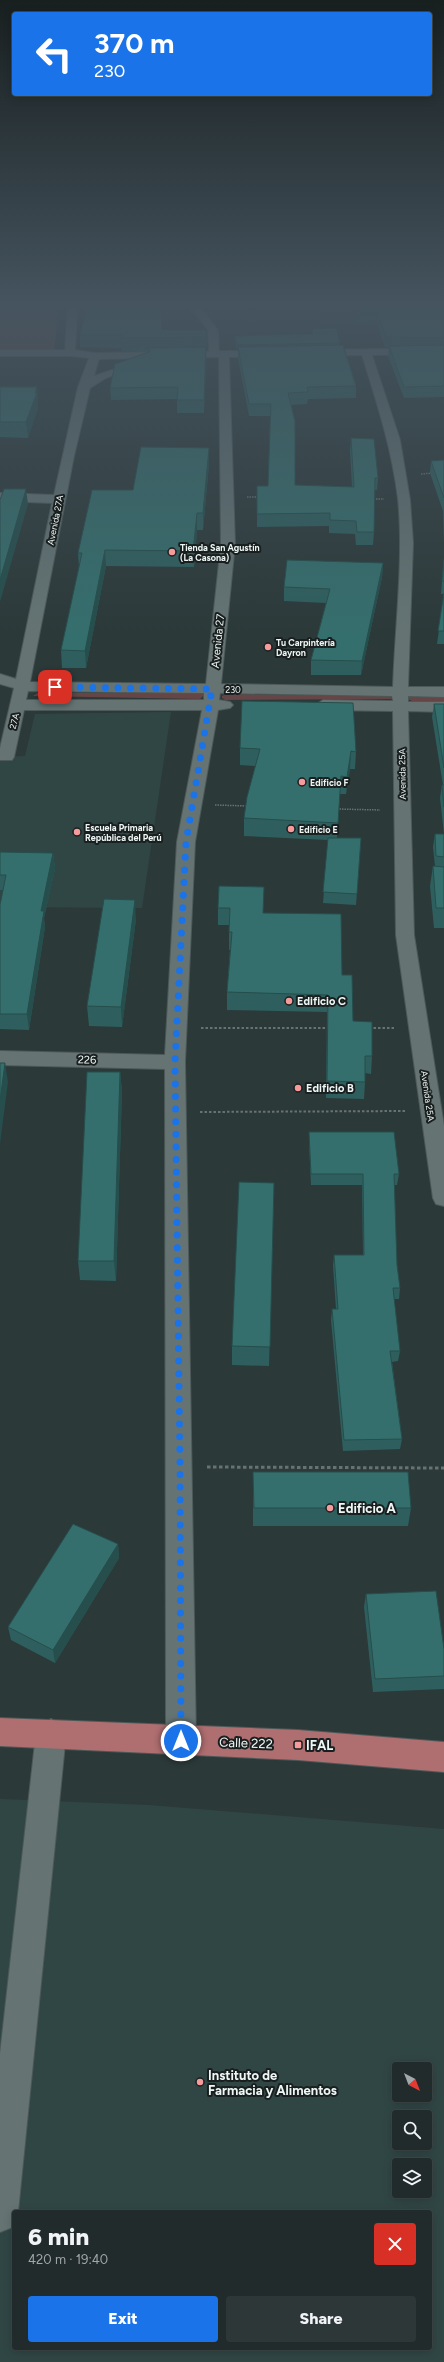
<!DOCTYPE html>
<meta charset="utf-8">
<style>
body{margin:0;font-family:Figtree,sans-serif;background:#2d3737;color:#f1f3f6;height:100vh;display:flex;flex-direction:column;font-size:15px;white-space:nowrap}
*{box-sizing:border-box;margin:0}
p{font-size:13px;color:#a2a7a9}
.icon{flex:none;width:22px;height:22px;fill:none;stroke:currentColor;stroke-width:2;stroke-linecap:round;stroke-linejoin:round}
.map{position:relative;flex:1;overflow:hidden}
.drawer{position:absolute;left:12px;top:2210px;width:420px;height:140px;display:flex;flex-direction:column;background:#212b2b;border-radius:4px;box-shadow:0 2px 10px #0003,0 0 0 1px #3e4747}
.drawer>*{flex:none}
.top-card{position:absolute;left:12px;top:12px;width:420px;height:84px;border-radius:4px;box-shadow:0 2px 10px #0003,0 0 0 1px #3e4747;background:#1a73e8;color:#fff;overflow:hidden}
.needle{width:26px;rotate:138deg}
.fabs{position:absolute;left:392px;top:2062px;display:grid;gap:8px}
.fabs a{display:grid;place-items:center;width:40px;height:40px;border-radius:4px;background:#212b2b;box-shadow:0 2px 10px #0003,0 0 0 1px #3e4747;font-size:20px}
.pin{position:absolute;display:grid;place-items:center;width:34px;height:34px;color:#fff;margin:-17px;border-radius:8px;box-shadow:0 2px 6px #0006}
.me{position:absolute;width:44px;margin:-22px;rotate:0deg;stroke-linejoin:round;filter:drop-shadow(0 0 3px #0008)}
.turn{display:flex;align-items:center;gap:14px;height:84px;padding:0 16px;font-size:18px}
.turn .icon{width:52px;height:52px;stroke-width:2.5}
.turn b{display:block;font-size:28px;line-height:34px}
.round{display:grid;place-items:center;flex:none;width:42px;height:42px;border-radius:4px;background:#2d3737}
.overview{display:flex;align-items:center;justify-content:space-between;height:68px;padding:0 16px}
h1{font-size:24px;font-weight:800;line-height:30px}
.cta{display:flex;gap:8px;margin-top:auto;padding:8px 16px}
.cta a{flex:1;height:46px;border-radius:4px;background:#1a73e8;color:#fff;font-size:16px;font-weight:800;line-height:46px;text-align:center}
.cta a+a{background:#2d3737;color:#f1f3f6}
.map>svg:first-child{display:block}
.built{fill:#304645;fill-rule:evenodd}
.green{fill:#654545}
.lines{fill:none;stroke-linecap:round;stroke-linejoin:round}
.minor-casing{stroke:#4d5858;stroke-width:2}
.major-casing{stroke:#4d5858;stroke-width:2}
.path-far2{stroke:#677272;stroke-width:1.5;stroke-dasharray:1.5 1;stroke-linecap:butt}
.path-far1{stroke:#677272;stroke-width:2;stroke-dasharray:2.5 2;stroke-linecap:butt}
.path{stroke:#677272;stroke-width:3;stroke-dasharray:3.5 2.5;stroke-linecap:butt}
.minor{fill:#657473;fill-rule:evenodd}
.major{fill:#af6e70;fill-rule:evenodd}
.wall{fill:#2e5f5e}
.shaded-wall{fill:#254e4c}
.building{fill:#356f6d;stroke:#254e4c}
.route{stroke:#1a73e8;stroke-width:7;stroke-dasharray:0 12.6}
.poi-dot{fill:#f59b9b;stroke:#191f1f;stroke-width:1.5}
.labels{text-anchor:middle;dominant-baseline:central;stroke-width:4;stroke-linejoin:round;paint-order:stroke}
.far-street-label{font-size:9px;fill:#eef6f6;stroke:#191f1f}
.far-poi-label{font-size:9px;font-weight:bold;fill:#eef6f6;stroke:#191f1f;text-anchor:start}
.street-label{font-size:11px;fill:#eef6f6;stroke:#191f1f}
.poi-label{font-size:11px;font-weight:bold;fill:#eef6f6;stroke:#191f1f;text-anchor:start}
.near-poi-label{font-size:13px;font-weight:bold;fill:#eef6f6;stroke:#191f1f;text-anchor:start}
.near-street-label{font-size:13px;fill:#eef6f6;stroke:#191f1f}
</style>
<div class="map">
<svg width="444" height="2362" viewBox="0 0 444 2362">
<rect width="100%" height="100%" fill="#2c3939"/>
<path class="built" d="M347,302l97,21 -123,2 -6,-21z
M171,712l-29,196 -142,-1v-150l25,-1 10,-42z
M0,1799l148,6 296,24v533h-444zM399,2069h26v26h-26zM399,2117h26v26h-26zM399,2165h26v26h-26zM14,2212h416v136h-416z"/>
<path class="green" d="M0,302h61l-7,48 -54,-1z
M37,693h164l3,2 -4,4 -167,-3z
M226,694l164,2 2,3 -167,1 -3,-2v-2z
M409,696h35v5h-32l-4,-2z"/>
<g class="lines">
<g class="minor-casing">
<path id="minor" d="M68,302h10l-3,48 20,3 114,-2 -1,-21 -22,-28h10l22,28 1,21h20l5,3 -5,3h-10l6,187 -14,140 172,3c2,-59 11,-130 5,-188 -6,-50 -21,-96 -36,-144l-47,1 -5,-3 5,-3 129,-2v6l-72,1 28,85 10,60 3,43 -5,144h36v10l-36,-1v6h36v10l-36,-1 6,224 30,191v80l-8,-2 -3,-6 -37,-263 -3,-224 -70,-1 -8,-5 8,-5 70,1 -1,-5 -172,-3 -1,7 11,2 3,3 -3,3 -12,2 -23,132 -10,220 11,679 -5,10 -10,5 -10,-5 -5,-10 -1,-672 -165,-4v-14l165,4 12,-213 25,-132h-178l-10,47 -2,3h-12v-12l14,-60 -14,-4v-10l16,5 36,-176 -52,-2v-8l54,2 24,-108 11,-29 -19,-2h-70v-6h65zM219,357l2,187 -15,140 -176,-2 44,-226 16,-68 16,-10 41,-15 -5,-3 -48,16 5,-17zM28,691l176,2v7h-178z
M224,302h49l-5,3h-39z
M51,1719l10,5 5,10 -48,478h-4l-1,15 -13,5v-178l36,-320 5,-10z"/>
</g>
<g class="major-casing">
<path id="major" d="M0,1718l298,12 146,12v30l-146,-12 -298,-14z"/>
</g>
<path class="path-far2" d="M421,474l13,-1
M247,497h13
M371,499h13
M215,805l33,1
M337,809l43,1"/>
<path class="path-far1" d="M201,1028h129
M369,1028h27
M200,1112l206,-1"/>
<path class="path" d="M207,1467l237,1"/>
<use href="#minor" class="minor"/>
<use href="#major" class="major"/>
</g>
<path class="wall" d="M302,302h142v95l-40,1 -16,-42 1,-9h-4l-9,-25 -19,1 1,-15z
M312,329l28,14v2l16,41v12l-48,1 -1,5 -16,1 4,80 57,2 -2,-36 1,-13 27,40 -1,12h-3v42l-1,13h-17l-1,-11 -26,-1v-7l-72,1v-41h11l2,-70h-21l-11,-58v-9h-1l-2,-6v-5l77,-4z
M162,330h45l-3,83h-27v-14l-66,1 -1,-12 36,-35v-2h-24l-1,-3 -41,-1v-12z
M0,387h37l1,21 -10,30 -28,-1z
M209,448v16l-6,66h-6l-3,37 -88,-1 -20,102h-24l-1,-18 18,-82 -1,-15 55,-63z
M444,460v83l-1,-32 -13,-38 1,-12z
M444,557v87h-7l7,-50h-3z
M383,563l-1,14 -21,98h-50v-15l15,-57 -42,-2v-14z
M434,704h10v224h-10l-4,-42 3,-20h2l-2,-19 2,-13h9l-4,-36 2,-13h1l-11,-68z
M240,748l116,4 -1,17h-5l-4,25h-6l-3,44h24l-5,67 -33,-2 5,-63 -84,-4v-18l11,-52 -15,-1z
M0,852l53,1 2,16 -11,49 1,9 -16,103 -29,-1v-124l3,-15h-3z
M219,886l44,27 79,62 11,46 19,35 -1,18 -6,-1v9l-1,17 -38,-1 1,-86 -100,-2v-18l3,-42h-1v-25h-11v-17z
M136,919l-14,108 -33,-1 -2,-20z
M120,1072l2,19 -6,190 -36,-1 -2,-19z
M309,1132l90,42 -2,11h-3l3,80 3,23 -1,11h-5l6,52 -2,10 -6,1 10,77 -2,10 -57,2 -12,-131 1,-11h4l-3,-43 1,-11h29l-1,-70h-51l-2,-42z
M274,1183l-5,183 -37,-1v-19z
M253,1472l158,36 -3,18h-155z
M118,1544l1,14 -64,105 -44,-23 -3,-13z
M366,1594l78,82v13l-71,3 -9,-85z"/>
<path class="shaded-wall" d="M206,347v12l-2,54v-13z
M37,387l1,21 -10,30 -2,-16z
M209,448v16l-6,66v-17z
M26,489l2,15 -28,98v-22z
M197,513v17l-3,37 -1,-16z
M105,550l1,16 -20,102 -1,-17z
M383,563l-1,14 -21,98 1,-14z
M351,751l-1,18 -4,25 1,-17z
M53,853l2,16 -11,49 1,9 -16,103 -2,-16 14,-103z
M135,900l1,19 -14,108 -1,-20z
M5,1063l3,19 -8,62v-43z
M120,1072l2,19 -6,190 -2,-20z
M118,1544l1,14 -64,105 -2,-13z"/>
<path class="building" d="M88,302h73l1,28h45l-1,7 -85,1 1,-3h-42z
M358,302h86v36l-58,-1 -9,-24h-19z
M336,328l4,15 -103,2 -2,-7 1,-2 77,-2 -1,-5z
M343,345l13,41 -49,1 1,5 -20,1 7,28v64l59,2 -3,-49 23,1 4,39h-3l-1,54h-17l-1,-11 -26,-1v-7l-73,1v-28h11l3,-82h-22l-11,-57z
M444,345v41l-40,1 -15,-41z
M206,347l-2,53h-27l1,-13 -68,1 5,-24 34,-12 1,-2 -4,-2z
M0,387h37l-2,6h2l-11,29h-26z
M141,447l68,1 -6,65h-6l-4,38 -88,-1 -20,101 -24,-1 21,-97h-4l14,-63h41z
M444,460v38l-13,-37z
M4,489h22l-26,91v-80z
M287,560l96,3 -21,98 -51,-1 19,-71 -46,-2z
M444,560v21h-2z
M444,593v38h-6z
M242,701l111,2 3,49 -5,-1 -4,26 -6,-1 -3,47 -94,-5 3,-21 13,-48 -20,-1z
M434,704h10v64z
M442,785h2v22z
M435,834h9v23l-8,-1z
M328,838h33l-4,56 -34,-2z
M0,852l53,1 -12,58h3l-17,103h-27v-109l6,-30h-6z
M433,866l11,1v41h-8z
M219,886l45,1 -1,26 78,1 1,61h10l1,46 19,1v34h-7v26l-38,-1 1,-86 -101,-3 5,-60h-3l1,-24h-12z
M104,899l31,1 -14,107 -34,-1z
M0,1063h5l-5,38z
M87,1072h33l-6,189h-36z
M309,1132h85l5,42h-5l3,91 3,23h-7l7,63h-10l12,88 -58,1 -12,-131h6l-4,-54h30l-1,-81h-52z
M239,1182l35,1 -4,164 -38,-1z
M253,1472h155l3,36h-157z
M73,1524l45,20 -65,106 -45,-23z
M436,1591l8,58v27l-69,3 -9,-85z"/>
<linearGradient id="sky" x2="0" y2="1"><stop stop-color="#181f1f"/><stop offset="0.48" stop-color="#45545f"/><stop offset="1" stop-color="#45545f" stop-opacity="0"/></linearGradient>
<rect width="444" height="633" fill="url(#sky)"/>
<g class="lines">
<path class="route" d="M55,687l157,2 -26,153 -11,220 5,404 1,275"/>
</g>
<g class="poi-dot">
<circle cx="172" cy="552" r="4"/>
<circle cx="268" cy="647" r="4"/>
<circle cx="302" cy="782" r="4"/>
<circle cx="291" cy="829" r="4"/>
<circle cx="77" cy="832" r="4"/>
<circle cx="289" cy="1001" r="4"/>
<circle cx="298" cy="1088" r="4"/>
<circle cx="330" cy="1508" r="4"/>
<rect x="294" y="1741" width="8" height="8" rx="2"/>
<circle cx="200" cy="2082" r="4"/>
</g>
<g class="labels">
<g class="far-street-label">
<text transform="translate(55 520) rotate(-79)">Avenida 27A</text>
<text x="233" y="689">230</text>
<text transform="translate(14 721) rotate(-77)">27A</text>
<text transform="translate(402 774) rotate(-91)">Avenida 25A</text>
<text transform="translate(428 1096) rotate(82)">Avenida 25A</text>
</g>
<g class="far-poi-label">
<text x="180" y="547">Tienda San Agustín<tspan x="180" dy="10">(La Casona)</tspan></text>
<text x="276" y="642">Tu Carpintería<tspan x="276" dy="10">Dayron</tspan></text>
<text x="310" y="782">Edificio F</text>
<text x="85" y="827">Escuela Primaria<tspan x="85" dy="10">República del Perú</tspan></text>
<text x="299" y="829">Edificio E</text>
</g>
<g class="street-label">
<text transform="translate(218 641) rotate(-84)">Avenida 27</text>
<text transform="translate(87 1060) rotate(1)">226</text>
</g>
<g class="poi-label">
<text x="297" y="1001">Edificio C</text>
<text x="306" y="1088">Edificio B</text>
</g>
<g class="near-poi-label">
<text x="338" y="1508">Edificio A</text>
<text x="306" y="1745">IFAL</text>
<text x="208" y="2075">Instituto de<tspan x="208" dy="15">Farmacia y Alimentos</tspan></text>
</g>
<g class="near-street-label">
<text transform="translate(246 1743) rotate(2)">Calle 222</text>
</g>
</g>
</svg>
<div class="fabs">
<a><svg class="needle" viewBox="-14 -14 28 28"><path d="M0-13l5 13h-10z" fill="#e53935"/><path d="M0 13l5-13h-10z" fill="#a2a7a9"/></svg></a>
<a><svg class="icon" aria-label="search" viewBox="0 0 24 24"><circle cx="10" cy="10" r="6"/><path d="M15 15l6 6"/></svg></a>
<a><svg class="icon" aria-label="layers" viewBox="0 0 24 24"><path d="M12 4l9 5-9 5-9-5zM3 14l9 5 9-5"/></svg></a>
</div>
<div class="pin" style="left:55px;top:687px;background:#d93025"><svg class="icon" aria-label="arrive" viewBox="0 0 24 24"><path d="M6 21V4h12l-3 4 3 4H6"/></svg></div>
<svg class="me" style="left:181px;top:1741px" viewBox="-20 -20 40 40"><circle r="17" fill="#1a73e8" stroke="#fff" stroke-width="3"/><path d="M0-11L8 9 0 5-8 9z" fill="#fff"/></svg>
<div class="top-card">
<div class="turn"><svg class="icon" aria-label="left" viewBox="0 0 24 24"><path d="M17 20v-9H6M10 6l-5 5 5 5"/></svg><div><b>370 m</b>230</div></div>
</div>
<section class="drawer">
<div class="overview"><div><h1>6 min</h1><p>420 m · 19:40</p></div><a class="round" style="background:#d93025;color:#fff"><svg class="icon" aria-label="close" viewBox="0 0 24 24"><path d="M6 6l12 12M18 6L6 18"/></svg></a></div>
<div class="cta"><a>Exit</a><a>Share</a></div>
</section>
</div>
